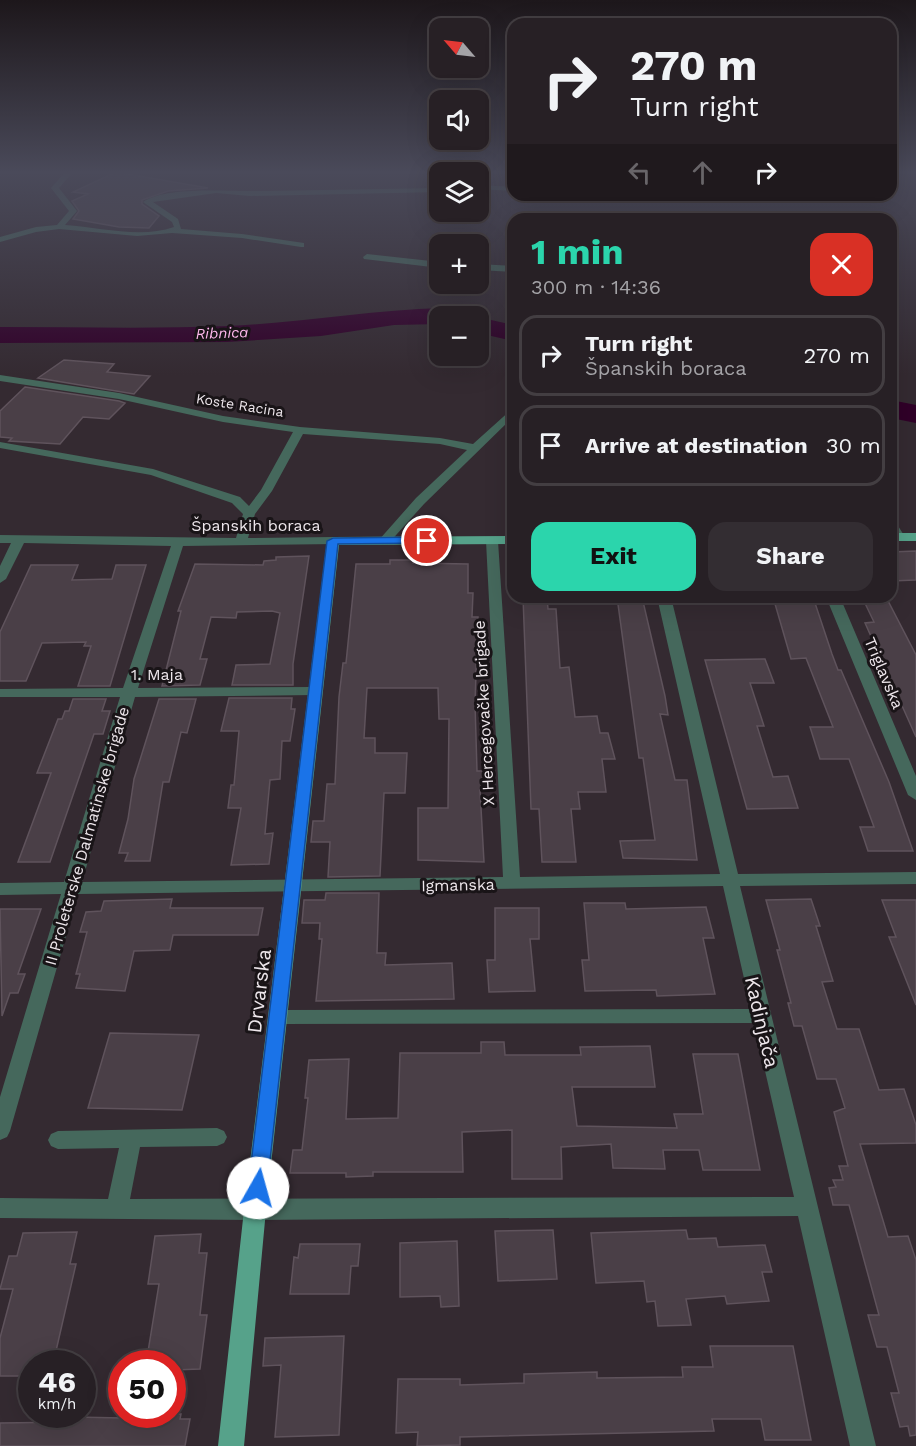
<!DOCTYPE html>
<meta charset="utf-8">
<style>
body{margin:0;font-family:"Work Sans",sans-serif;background:#332d32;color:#f1f3f6;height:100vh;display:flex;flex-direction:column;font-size:22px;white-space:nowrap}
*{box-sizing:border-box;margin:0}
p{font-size:20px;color:#a4a3a7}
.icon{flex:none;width:33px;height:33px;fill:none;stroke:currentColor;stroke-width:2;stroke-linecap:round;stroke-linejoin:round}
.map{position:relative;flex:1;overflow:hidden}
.panel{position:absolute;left:507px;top:213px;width:390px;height:390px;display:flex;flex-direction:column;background:#272025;border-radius:18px;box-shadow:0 6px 24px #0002,0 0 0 2px #433e42}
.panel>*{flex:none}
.guide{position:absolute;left:507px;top:18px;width:390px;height:183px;border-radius:18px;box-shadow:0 6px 24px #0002,0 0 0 2px #433e42;background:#272025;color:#f1f3f6;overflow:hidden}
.needle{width:39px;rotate:298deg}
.buttons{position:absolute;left:429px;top:18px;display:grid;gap:12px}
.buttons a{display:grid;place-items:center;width:60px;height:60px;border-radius:12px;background:#272025;box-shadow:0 6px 24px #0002,0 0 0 2px #433e42;font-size:30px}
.speed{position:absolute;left:18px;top:1350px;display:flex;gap:12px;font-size:30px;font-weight:700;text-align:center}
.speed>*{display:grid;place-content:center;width:78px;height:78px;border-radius:50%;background:#272025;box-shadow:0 6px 24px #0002,0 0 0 2px #433e42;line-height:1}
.speed small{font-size:15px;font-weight:400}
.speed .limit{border:9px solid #d22;background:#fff;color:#111}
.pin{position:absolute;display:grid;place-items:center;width:51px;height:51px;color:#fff;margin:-26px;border:3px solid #fff;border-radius:50%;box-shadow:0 2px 6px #0007}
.me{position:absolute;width:66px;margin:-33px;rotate:7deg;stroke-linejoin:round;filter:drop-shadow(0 0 4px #0008)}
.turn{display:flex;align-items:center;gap:21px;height:126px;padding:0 24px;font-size:27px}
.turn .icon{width:78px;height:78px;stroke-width:2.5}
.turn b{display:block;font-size:42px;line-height:51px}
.lanes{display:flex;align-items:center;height:57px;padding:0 24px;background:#0003;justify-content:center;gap:30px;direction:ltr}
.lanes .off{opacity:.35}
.round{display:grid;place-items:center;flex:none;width:63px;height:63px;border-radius:18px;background:#332d32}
.overview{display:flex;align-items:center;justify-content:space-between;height:102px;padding:0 24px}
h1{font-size:36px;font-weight:700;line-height:45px;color:#2bd5ac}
.cta{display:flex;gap:12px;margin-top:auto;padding:12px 24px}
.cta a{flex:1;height:69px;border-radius:18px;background:#2bd5ac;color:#111;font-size:24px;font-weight:700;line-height:69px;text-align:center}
.cta a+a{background:#332d32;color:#f1f3f6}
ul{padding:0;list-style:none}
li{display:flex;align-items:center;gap:18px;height:81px;margin:0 12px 9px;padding:0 12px;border:3px solid #433e42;border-radius:18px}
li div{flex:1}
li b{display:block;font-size:22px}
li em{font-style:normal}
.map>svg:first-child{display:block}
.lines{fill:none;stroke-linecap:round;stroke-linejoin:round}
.river{fill:#300028;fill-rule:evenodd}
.building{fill:#4a3f47;stroke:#5f535c;stroke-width:1.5}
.minor{fill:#45685c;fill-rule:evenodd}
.major{fill:#56a28a;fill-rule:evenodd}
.route{fill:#1a73e8;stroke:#114b97;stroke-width:1.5}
.labels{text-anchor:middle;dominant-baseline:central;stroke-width:6;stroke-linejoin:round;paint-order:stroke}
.far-street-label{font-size:14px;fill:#ede6eb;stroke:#191417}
.far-water-label{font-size:15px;font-style:italic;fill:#feb8ec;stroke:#191417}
.street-label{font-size:16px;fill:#ede6eb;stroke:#191417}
.near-street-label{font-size:20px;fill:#ede6eb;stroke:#191417}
</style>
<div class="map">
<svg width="916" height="1446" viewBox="0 0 916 1446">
<rect width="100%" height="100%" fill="#342a31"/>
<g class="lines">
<path class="river" d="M442,308l9,3 4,5h-15v8l-46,1 -73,11 -94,6 -227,1v-16c76,0 152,2 228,-1 72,-3 142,-16 214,-18z
M478,317l35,8v16l-35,-8z
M891,400l25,5v18l-25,-5z"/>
</g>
<path class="building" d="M116,172l92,16 -40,3 -26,9v4l17,12 -10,12 -30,-1 -46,-8 6,-8 -7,-10 16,-7 -15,-2z
M64,360l50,4 -7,8 43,4 -16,18 -96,-16z
M25,387l94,14 6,2 -16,16 -26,-2 -23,27 -51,-3 3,-3 -12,-1v-26z
M916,551v29l-25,1v-29z
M309,556l-16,108v21h-61l4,-20 34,-1 10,-51 -8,-2 -35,1 -1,6 -25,-1 -11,42h7l-7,26 -38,1 19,-75h-3l17,-47 68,1 1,-4 12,-1v-3z
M390,560h24l-1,3 55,1v29h5l-1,24h6l-3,86 2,68h7l1,19h-5l4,72 -66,-2v-52h30l1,-89h-10l-1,-31h-71l-3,50h11v15h32l-2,40h-21l-4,83 -52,1 2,-35h-19l2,-21h11l3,-37h8l4,-87 4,-34h3l10,-99h34z
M31,565h47l-6,15 40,-1 4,-14h30l-36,121h-32l13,-40h-7l2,-4 -44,1 -16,38h-26v-49z
M523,597h24l1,12h8l4,59 9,-1 6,50 22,-1 3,17h8l7,26h-13l4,33h-28l2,17h-9l5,53h-34l-3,-53h-8z
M617,597h25l23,99 3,19 -8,-1 15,66h12l10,80 -74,-2 -3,-17 35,-1 -12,-82h-4z
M773,597h40l19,57 6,16h3l48,112 24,69h-45l-8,-24h14l-25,-68h-29l-10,-32h23l-27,-69 -15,1z
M862,597h24l30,58v82l-51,-114 9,-1z
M765,659l9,24h-24l14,43h-7l16,51 15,-1 10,32 -51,1 -42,-149z
M229,698h63l-1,11h4l-5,32h-8l-2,38 -10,1 -5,54 8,-1 -4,31 -38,1 10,-57h-13l3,-23h3l5,-54h-18z
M73,699h33l-4,12h8l-7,23h-9l-44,128h-32l33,-89h-14l21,-54h4l3,-8h4z
M159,699h37l-9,34 -6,-1 -12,50h-6l-13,79h-25l3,-8h-9l9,-34 6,-40z
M326,893h53l-2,60h9l-1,12 67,-2 2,36 -138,2 6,-62h-3l1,-16h-18l2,-23h21z
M172,899l-2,9h93l-5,27h-85l-3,15 -36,1 -9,40 -49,-3 4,-14h-4l11,-42h-7l6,-20 15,-1 3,-10z
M811,899l9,27h-4l17,55 -11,1 15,47h22l20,61 25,-1 12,36v18l-56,1 28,93 20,-1 8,24v175l-6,1 -2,-10 -8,1 -9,-34h8l-12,-46h-10l-9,-32h11l-30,-110h-16l-4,-17 7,-1 -3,-7h10l-4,-14h9l-14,-54 11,-4 -9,-29h-19l-15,-53h-8l-6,-23h3l-14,-53h3l-14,-50z
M882,900h34v105l-27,-68h7z
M584,903h41l1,6 80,-2 8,31h-11l12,56 -58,2 -1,-6 -71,1 -3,-31h7z
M495,908h44v31h-9l5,52 -46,1 -2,-32h8z
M0,909h41l-23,65h7l-7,19h-8l-8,23z
M110,1033l89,2 -17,75 -94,-2z
M481,1042h23l1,13h76l-1,-8 70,-1 5,41h-83l5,39 100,2 -3,-14h29l-10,-60h45l22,116h-57l-4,-20h-36l2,19 -52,-1 -2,-24 -50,3 1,32h-50v-49l-50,2 1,40h-90v4l-27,1v-4h-56l3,-23h9l6,-52h-3l4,-38 40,-1 -3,60 52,-1 2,-65h81z
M553,1230l4,49 -59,2 -3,-50z
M686,1230l2,9 28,-1 2,9 47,-2 7,27h-10l7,29 -42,3 -2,-8 -39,3 5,26 -33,1 -3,-25 -8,1 -3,-21 -48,2 -5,-50z
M77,1232l-7,32h6l-23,100h-21v12h-32v-38l13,-49h-13l9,-33h8l6,-23z
M201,1234l-2,19h8l-7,62h7l-7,54 -28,1v-6h-26l13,-80h-11l7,-48z
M457,1241l2,65 -18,1 -1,-11 -40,1v-54z
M300,1244h60l-2,22h-7l-2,28h-59l4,-37 4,1z
M344,1336l-5,99 -64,2 6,-72 -18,1 2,-28z
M710,1346h83l18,94h-46l-4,-21h-49l2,12 -254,6v8l-43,1 1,-14 -22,1 2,-54h62v6l64,-2v-9l73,-2v6l86,-1 -1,-10h31z
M123,1414h58l-1,5h10l-5,27h-185v-23l73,-1 1,-5 49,1z"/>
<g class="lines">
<path class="minor" d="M65,172h8l-14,16 18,23 -12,14c35,2 75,14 109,2l-2,-5 -29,-20c24,-17 92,-10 122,-11 58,-1 116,-2 175,-3v4l-190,4 -34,-3 -63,9 25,17 3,10 61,5 62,9v4h-3l-59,-9 -70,-5 -35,3 -78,-7 -23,3 -36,10v-5l36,-10 21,-2 12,-14 -18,-23z
M478,185l35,2v4l-35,-2z
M367,254l73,8v6l-76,-9 -1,-2z
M478,264l35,2v6l-35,-2z
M0,375l119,18 104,23 77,11 140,11 33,6 40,-36v9l-89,87 -36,40h-8l-2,-3 38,-43 51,-48 -27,-6 -137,-10 -31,57 -17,23 -7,24 85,-1 4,1v6l-154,2 -45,142 176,-1 7,4 -7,4 -179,2 -53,185 421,-5 -17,-336 6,-4 6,4 22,336 200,-3 -63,-277h14l67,277 178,-2v12l-176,2 136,560h-26l-52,-230 -543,4 -255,-2v-20l108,1 11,-51 -61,1 -7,-3 -3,-6 3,-6 7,-3 159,-3 7,3 3,6 -3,6 -7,3 -77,1 -10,52 664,-2 -40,-174 -475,1 -7,-2 -3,-5 3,-5 7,-2 472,-1 -28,-123 -645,8 -68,237 -3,6 -7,3v-43l61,-203 -61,1v-12l64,-1 56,-185h-120v-8l123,-1 48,-142 -147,-3 -18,36 -6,4v-17l11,-23h-11v-8l236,3 7,-24 -11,-11 -81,-28 -151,-27v-6l153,27 87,28 9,9 12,-16 32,-58 -70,-10 -104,-23 -119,-18z
M891,520l4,1 10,16 -2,3h-8l-4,-6z
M826,597h14l76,179v24l-8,-5z"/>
<path class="major" d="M891,533h25v8h-25z
M513,536v8l-174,1 -73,665 -22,236h-26l26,-236 83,-669 6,-4z"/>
</g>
<linearGradient id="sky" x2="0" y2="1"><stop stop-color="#1d171b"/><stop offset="0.46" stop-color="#4a4a5a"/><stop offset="1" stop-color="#4a4a5a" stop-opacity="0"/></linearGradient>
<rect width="916" height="375" fill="url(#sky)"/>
<path class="route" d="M427,537l6,4 -2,2 -93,1 -71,644 -2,6 -7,3 -7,-3 -3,-6 79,-647 6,-3z"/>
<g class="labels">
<g class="far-street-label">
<text transform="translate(240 405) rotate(9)">Koste Racina</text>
</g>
<g class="far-water-label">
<text transform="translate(222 333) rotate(-2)">Ribnica</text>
</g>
<g class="street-label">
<text x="256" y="525">Španskih boraca</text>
<text transform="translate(884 673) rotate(67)">Triglavska</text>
<text x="157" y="674">1. Maja</text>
<text transform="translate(484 713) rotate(-93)">X Hercegovačke brigade</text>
<text transform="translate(87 836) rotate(-74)">II Proleterske Dalmatinske brigade</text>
<text transform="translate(458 885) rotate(-1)">Igmanska</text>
</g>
<g class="near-street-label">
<text transform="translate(259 991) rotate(-83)">Drvarska</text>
<text transform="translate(762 1022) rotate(77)">Kadinjača</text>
</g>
</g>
</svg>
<div class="buttons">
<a><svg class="needle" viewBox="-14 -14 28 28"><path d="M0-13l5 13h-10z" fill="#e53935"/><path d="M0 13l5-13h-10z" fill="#a4a3a7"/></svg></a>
<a><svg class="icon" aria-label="sound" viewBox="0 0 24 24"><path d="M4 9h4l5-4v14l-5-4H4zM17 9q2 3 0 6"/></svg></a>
<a><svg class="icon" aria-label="layers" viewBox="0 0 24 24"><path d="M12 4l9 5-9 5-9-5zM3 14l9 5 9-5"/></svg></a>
<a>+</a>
<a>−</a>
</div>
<div class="speed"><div>46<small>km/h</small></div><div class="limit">50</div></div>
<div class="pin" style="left:427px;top:541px;background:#d93025"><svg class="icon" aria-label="arrive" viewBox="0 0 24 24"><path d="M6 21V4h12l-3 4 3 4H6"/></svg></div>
<svg class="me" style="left:258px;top:1188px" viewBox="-20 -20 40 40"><circle r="19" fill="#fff"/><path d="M0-13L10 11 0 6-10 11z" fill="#1a73e8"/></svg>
<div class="guide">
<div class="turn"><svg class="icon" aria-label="right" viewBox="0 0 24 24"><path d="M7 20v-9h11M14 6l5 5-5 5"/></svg><div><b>270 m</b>Turn right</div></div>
<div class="lanes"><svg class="icon off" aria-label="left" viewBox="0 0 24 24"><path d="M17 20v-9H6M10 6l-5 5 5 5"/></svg><svg class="icon off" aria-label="ahead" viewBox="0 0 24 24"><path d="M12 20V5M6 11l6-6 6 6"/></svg><svg class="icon" aria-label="right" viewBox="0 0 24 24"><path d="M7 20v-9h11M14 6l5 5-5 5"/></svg></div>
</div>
<section class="panel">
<div class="overview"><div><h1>1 min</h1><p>300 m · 14:36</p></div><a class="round" style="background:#d93025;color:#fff"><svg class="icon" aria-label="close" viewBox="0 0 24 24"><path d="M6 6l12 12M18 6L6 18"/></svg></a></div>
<ul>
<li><svg class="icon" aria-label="right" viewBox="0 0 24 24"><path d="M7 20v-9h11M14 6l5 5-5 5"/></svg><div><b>Turn right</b><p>Španskih boraca</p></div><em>270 m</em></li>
<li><svg class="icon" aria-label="arrive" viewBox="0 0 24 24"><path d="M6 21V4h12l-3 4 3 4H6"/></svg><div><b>Arrive at destination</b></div><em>30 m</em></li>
</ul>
<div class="cta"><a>Exit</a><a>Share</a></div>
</section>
</div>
